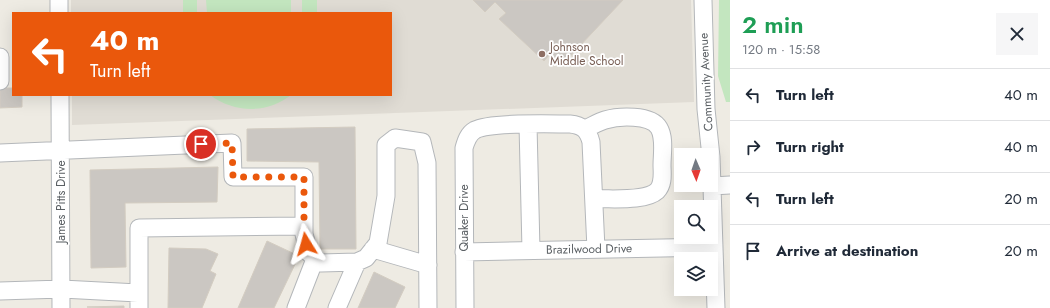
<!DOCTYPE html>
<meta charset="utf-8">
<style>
body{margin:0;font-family:Jost,sans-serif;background:#f6f6f7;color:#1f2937;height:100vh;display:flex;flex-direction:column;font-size:15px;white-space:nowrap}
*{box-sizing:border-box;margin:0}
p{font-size:13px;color:#747a83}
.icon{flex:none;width:22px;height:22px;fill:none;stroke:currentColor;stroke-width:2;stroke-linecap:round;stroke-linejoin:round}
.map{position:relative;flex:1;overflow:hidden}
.panel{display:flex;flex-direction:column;background:#fff;width:320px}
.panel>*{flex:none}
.banner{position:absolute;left:12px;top:12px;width:380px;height:84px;border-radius:0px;box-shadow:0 4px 16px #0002;background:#ea580c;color:#fff;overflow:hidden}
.needle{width:26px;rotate:178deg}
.controls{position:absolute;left:674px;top:148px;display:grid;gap:8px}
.controls a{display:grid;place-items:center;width:44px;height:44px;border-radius:0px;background:#fff;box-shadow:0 4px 16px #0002;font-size:20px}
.pin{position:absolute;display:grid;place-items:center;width:34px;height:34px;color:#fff;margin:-17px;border:2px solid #fff;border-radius:50%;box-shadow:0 1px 4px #0007}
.me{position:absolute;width:44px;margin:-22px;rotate:352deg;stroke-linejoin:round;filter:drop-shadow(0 0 3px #0008)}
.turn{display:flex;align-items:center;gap:14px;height:84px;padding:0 12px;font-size:18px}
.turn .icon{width:52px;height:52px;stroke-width:2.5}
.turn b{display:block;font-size:28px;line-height:34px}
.round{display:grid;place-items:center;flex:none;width:42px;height:42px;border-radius:0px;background:#f6f6f7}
.summary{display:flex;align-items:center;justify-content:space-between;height:68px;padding:0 12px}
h1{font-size:24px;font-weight:600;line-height:30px;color:#1e9e55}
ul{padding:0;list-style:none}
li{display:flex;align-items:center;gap:12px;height:52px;padding:0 12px;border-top:1px solid #e0e1e3}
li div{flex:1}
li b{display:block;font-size:15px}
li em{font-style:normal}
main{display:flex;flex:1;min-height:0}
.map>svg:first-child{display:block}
.education{fill:#e0dcd4}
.green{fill:#c3e6bf}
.building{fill:#cbc7c2;stroke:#d3ccc1}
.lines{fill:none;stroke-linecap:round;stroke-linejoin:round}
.minor-casing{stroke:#b4b7ba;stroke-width:19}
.minor{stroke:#fff;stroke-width:17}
.route{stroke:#ea580c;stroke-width:7;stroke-dasharray:0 12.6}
.education-dot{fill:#8d6e63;stroke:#fff;stroke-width:1.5}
.labels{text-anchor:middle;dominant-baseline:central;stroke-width:3.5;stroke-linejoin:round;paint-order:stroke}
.education-label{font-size:12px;fill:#785e54;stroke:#fff;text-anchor:start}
.street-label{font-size:12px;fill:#5b6064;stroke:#fff}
</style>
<main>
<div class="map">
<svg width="730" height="308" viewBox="0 0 730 308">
<rect width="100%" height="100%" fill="#eeebe3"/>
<path class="education" d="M71,0h620l3,102 -622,23v-30h319v-82h-320z"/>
<path class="green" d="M183,0h14v13h-14z
M206,0h85v13h-84z
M302,0h15v13h-15z
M719,0h11v102h-4l-8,-26z
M210,95h81c-24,19 -57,18 -81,0z"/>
<path class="building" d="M473,0h150l-61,65 -12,-11 -6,7 -45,-42 7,-6 -11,-11 -10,10z
M0,88h13v7h9v12l-22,1z
M355,127l1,122h-36l-1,-87 -72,-1v-32z
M218,167l-1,35 -92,1 1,64 -35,1 -1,-98z
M267,241l32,15 -25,52h-36z
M169,248l37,1 12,5 -8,17 6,3 -14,34h-34z
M374,272l31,15 -10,21h-37z
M124,306v2l-37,-1z"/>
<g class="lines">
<g class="minor-casing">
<path id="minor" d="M59,0v13
M703,0l3,109 5,48 5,151
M0,57v24
M60,95l1,213
M528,125l3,125
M585,129c7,-3 13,-7 20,-9 13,-4 46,-6 54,8 6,10 3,26 3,37 0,8 2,19 -5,26 -12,11 -47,7 -63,8
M0,153l232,-10 1,34h71v57l5,19 12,10 36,-1 9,-4 12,-15 8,-47v-51l9,-7 27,4 5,21 1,145
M712,186l18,-1
M373,249l55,16
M464,252l250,-5
M0,291l62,-2 76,4
M139,308v-80l165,-2
M296,308l19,-49
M337,308l20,-46
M465,308l-1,-160c2,-7 4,-14 11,-18 15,-8 75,-6 95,-6 12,1 18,6 21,18l5,107"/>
</g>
<use href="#minor" class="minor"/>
</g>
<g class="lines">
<path class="route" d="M201,144l31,-1 1,34h71v57l2,10"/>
</g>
<circle class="education-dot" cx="542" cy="54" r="4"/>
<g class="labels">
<g class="education-label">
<text x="550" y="47">Johnson<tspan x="550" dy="14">Middle School</tspan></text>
</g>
<g class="street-label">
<text transform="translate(706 82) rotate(-93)">Community Avenue</text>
<text transform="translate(61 202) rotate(-90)">James Pitts Drive</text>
<text transform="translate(464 218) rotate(-90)">Quaker Drive</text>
<text transform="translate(589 249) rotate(-1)">Brazilwood Drive</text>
</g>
</g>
</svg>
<div class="controls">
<a><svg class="needle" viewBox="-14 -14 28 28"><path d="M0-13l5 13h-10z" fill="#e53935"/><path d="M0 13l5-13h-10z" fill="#747a83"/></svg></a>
<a><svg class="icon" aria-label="search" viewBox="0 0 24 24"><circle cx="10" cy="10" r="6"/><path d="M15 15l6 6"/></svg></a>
<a><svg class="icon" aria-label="layers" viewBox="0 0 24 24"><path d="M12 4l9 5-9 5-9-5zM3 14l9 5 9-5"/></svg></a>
</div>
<div class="pin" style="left:201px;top:144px;background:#d93025"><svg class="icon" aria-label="arrive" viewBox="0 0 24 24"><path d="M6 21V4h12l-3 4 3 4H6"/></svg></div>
<svg class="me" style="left:306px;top:244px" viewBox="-20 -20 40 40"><path d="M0-17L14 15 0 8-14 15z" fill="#ea580c" stroke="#fff" stroke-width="4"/></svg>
<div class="banner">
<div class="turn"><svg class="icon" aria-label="left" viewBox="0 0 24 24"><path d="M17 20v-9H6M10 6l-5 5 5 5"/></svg><div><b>40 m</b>Turn left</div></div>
</div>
</div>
<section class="panel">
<div class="summary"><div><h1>2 min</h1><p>120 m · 15:58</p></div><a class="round"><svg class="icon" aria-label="close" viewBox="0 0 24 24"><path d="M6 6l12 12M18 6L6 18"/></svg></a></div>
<ul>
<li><svg class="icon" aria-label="left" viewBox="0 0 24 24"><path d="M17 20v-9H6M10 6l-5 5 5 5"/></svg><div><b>Turn left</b></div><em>40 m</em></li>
<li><svg class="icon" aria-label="right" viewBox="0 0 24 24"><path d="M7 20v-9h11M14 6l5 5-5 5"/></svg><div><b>Turn right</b></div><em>40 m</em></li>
<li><svg class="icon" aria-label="left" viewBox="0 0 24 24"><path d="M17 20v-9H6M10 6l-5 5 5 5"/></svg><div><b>Turn left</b></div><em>20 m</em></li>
<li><svg class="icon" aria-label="arrive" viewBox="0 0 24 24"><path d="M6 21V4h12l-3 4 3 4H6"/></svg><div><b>Arrive at destination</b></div><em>20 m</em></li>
</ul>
</section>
</main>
